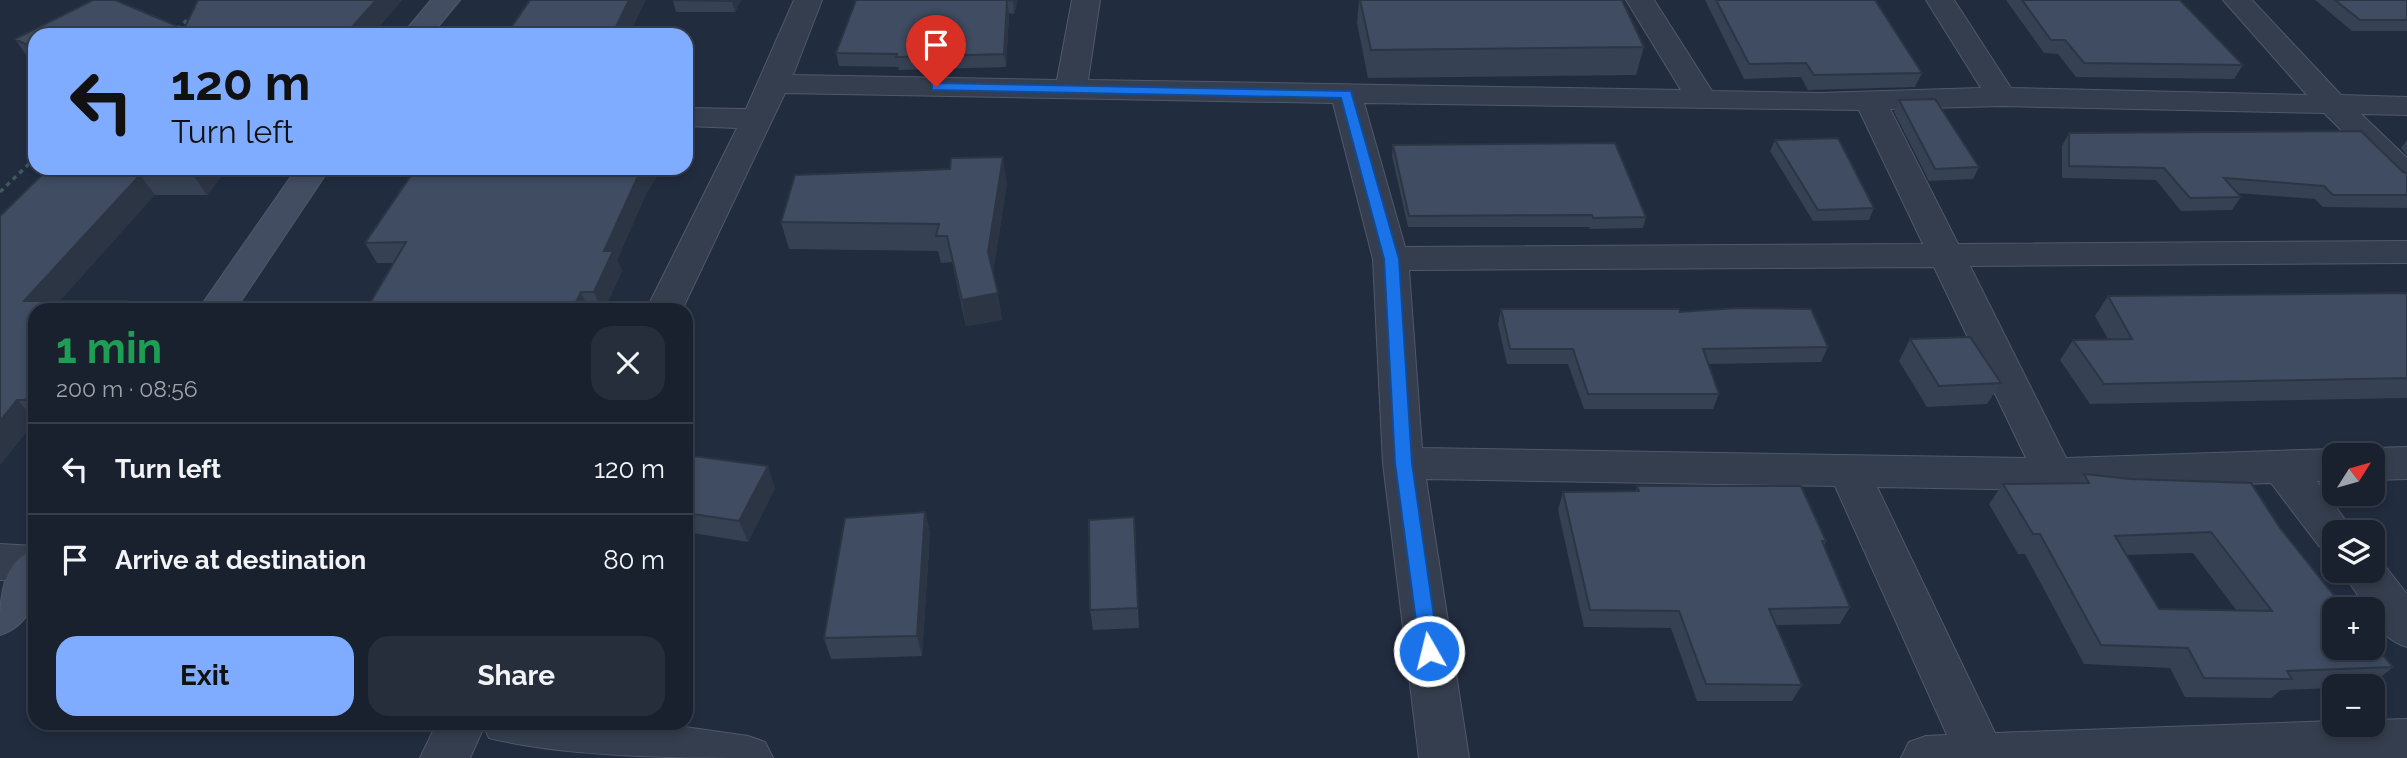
<!DOCTYPE html>
<meta charset="utf-8">
<style>
body{margin:0;font-family:Raleway,sans-serif;background:#262e3b;color:#f1f3f6;height:100vh;display:flex;flex-direction:column;font-size:26px;white-space:nowrap}
*{box-sizing:border-box;margin:0}
p{font-size:23px;color:#9fa3aa}
.icon{flex:none;width:38px;height:38px;fill:none;stroke:currentColor;stroke-width:2;stroke-linecap:round;stroke-linejoin:round}
.map{position:relative;flex:1;overflow:hidden}
.drawer{position:absolute;left:28px;top:303px;width:665px;height:427px;display:flex;flex-direction:column;background:#19212f;border-radius:21px;box-shadow:0 4px 10px #0003,0 0 0 2px #373e4b}
.drawer>*{flex:none}
.guide{position:absolute;left:28px;top:28px;width:665px;height:147px;border-radius:21px;box-shadow:0 4px 10px #0003,0 0 0 2px #373e4b;background:#80acff;color:#111;overflow:hidden}
.needle{width:46px;rotate:53deg}
.fabs{position:absolute;left:2322px;top:443px;display:grid;gap:14px}
.fabs a{display:grid;place-items:center;width:63px;height:63px;border-radius:14px;background:#19212f;box-shadow:0 4px 10px #0003,0 0 0 2px #373e4b;font-size:35px}
.pin{position:absolute;display:grid;place-items:center;width:60px;height:60px;color:#fff;margin:-72px -30px;border-radius:50% 50% 50% 0;rotate:-45deg;box-shadow:0 0 7px #0007}
.pin .icon{rotate:45deg}
.me{position:absolute;width:77px;margin:-38px;rotate:352deg;stroke-linejoin:round;filter:drop-shadow(0 0 5px #0008)}
.turn{display:flex;align-items:center;gap:24px;height:147px;padding:0 28px;font-size:32px}
.turn .icon{width:91px;height:91px;stroke-width:2.5}
.turn b{display:block;font-size:49px;line-height:60px}
.round{display:grid;place-items:center;flex:none;width:74px;height:74px;border-radius:21px;background:#262e3b}
.head{display:flex;align-items:center;justify-content:space-between;height:119px;padding:0 28px}
h1{font-size:42px;font-weight:700;line-height:52px;color:#1e9e55}
.cta{display:flex;gap:14px;margin-top:auto;padding:14px 28px}
.cta a{flex:1;height:80px;border-radius:21px;background:#80acff;color:#111;font-size:28px;font-weight:700;line-height:80px;text-align:center}
.cta a+a{background:#262e3b;color:#f1f3f6}
ul{padding:0;list-style:none}
li{display:flex;align-items:center;gap:21px;height:91px;padding:0 28px;border-top:2px solid #373e4b}
li div{flex:1}
li b{display:block;font-size:26px}
li em{font-style:normal}
.map>svg:first-child{display:block}
.lines{fill:none;stroke-linecap:round;stroke-linejoin:round}
.street-casing{stroke:#505969;stroke-width:2}
.secondary-casing{stroke:#505969;stroke-width:2}
.path{stroke:#41585d;stroke-width:3.5;stroke-dasharray:4.5 4.5;stroke-linecap:butt}
.street{fill:#353e4e;fill-rule:evenodd}
.secondary{fill:#424d62;fill-rule:evenodd}
.wall{fill:#364153;fill-rule:evenodd}
.shaded-wall{fill:#2c3544}
.building{fill:#3f4c61;stroke:#2c3544;stroke-width:2;fill-rule:evenodd}
.route{fill:#1a73e8;stroke:#114b97;stroke-width:2}
</style>
<div class="map">
<svg width="2407" height="758" viewBox="0 0 2407 758">
<rect width="100%" height="100%" fill="#212c3f"/>
<g class="lines">
<g class="street-casing">
<path id="street" d="M794,0h28l-29,75 264,5 15,-80h28l-12,80 593,10 -55,-90h28l58,91 107,2 162,-5 -55,-88h28l57,88 296,7 -84,-95h29l89,95 66,2v18l-46,-1 46,44v28l-12,-3 -71,-70 -322,-7 -112,3 68,135 449,-3v22l-437,3 96,192 268,-9 15,6h-15v25l-17,1 37,51h-20v19l-15,-5 -48,-63 -217,7 -177,-3 118,246 339,-12v3h39v-4l34,-1v39h-506l8,-16 17,-6 21,-1 -112,-249 -409,-7 43,279h-50l-36,-295 -10,-204 -40,-156 -548,-10 -103,217h-36l91,-182 -51,-2v-18l60,1zM1364,103l495,7 64,134 -518,3zM1934,267l92,191 -604,-10 -13,-178z
M2407,447v32l-34,1v-25h-16l16,-7z
M0,544l35,2v36l-35,-2z
M2373,555l5,2 29,37v53c-16,-5 -34,-19 -34,-38h-6l-26,-39h32z
M437,723h220l91,13 17,6 8,16c-87,0 -203,0 -284,-20l-5,-11 -14,31h-50z"/>
</g>
<g class="secondary-casing">
<path id="secondary" d="M431,0h29l-29,35h-29z
M297,168h33l-95,142h-37z
M35,549c0,36 6,72 -35,86 0,-36 0,-72 35,-86z"/>
</g>
<path class="path" d="M170,35l23,-20
M0,192l35,-34"/>
<use href="#street" class="street"/>
<use href="#secondary" class="secondary"/>
</g>
<path class="wall" d="M93,0h22l69,29 14,-29h204l-30,35h-337v26l-6,-2 -14,-20z
M741,0l-6,12h-59l-3,-11z
M856,0h162l-4,14 -5,-1 -3,54 -107,3 -1,-3 -59,-1 -3,-13z
M1359,0h263l22,47 -8,28 -268,3 -11,-55z
M1705,0h170l47,73 -7,14 -107,3 -7,-13 -57,2z
M2006,0h174l63,65 -9,14 -158,-2 -18,-23 -14,-1z
M2315,0h92v31h-55z
M1899,100l80,67 -6,12 -44,2 -35,-69z
M2069,133l334,39 4,1v35l-84,-1 -8,-8 -78,-6 4,4 -9,13 -51,1 -25,-31 -94,-2v-32z
M1775,140l99,68 -5,12 -56,1 -43,-70z
M2407,140v15l-6,-7z
M1393,145l253,72 -3,11 -53,1 -1,-2h-181l-16,-71z
M228,168l-21,27h-52l-120,115v111l-35,44 41,-289 -3,-5z
M1007,183l-14,89 9,48 -36,6 -14,-64 -11,1 -3,-12 -149,-2 -8,-27z
M646,194l-29,66 5,11 -18,39h-238l28,-47h-17l-12,-20z
M2407,293v105l-317,6 -30,-44 13,-20 35,-1 -13,-23 13,-20z
M1501,309l179,3 148,35 -7,15 -113,2 11,30 -6,15h-129l-16,-45h-61l-9,-40z
M1910,339l91,44 -14,21 -60,3 -28,-46z
M686,455l89,33 -27,54 -62,-10z
M2084,474l196,54 113,139 -23,19h-36v2l-53,2 -10,8 -86,-1 -15,-29 -86,-4 -59,-110h-7l-29,-50 14,-20 75,-1zM2193,553l44,58 -78,-2 -33,-54z
M1637,486l189,55 -2,5 26,61 -10,17 -64,1 26,60 -10,16h-95l-26,-73 -87,-1 -26,-117 5,-18 73,-1z
M925,512l5,21 -8,123 -91,3 -7,-21z
M1134,517l5,111 -46,2 -3,-20z"/>
<path class="shaded-wall" d="M376,0h26l-30,35h-27z
M629,0h17l-17,35h-17z
M733,0h8l-6,12 -3,-11z
M1013,0h5l-4,14z
M1007,1l2,12 -3,54 -2,-13z
M1003,157l4,26 -15,96 -4,-27z
M199,168h29l-21,27 -14,-20z
M643,168h20l-17,26 -29,66 5,11 -18,39h-2l-8,-18 10,-41 35,-77z
M140,175l15,20 -103,115 -28,-9z
M581,292l8,18h-17z
M998,293l4,27 -36,6 -4,-26z
M127,301l7,9h-14z
M35,389v23l-10,-12z
M17,400l18,19v2l-35,44v-44z
M768,466l7,22 -27,54 -9,-21z
M925,512l5,21 -8,123 -5,-20z"/>
<path class="building" d="M93,0h22l69,29 14,-29h178l-31,35h-310v14l-20,-10z
M530,0h99l-17,35h-106z
M673,0h60l-1,1z
M856,0h157l-6,1 -3,53 -108,3 1,-3 -61,-1z
M1360,0h262l22,47 -273,3z
M1716,0h159l47,73 -108,2 -8,-12 -57,1z
M2022,0h158l63,65 -159,-2 -19,-23h-14z
M2335,0h72v20h-47z
M1935,99l44,68 -44,2 -36,-69z
M2361,131l42,41 4,1v22h-74l-9,-9 -100,-8 17,19 -51,1 -26,-30 -95,-2v-33z
M1838,138l36,70 -56,2 -43,-70z
M1615,143l31,74 -53,1 -1,-3 -183,1 -16,-71z
M1003,157l-15,95 10,41 -36,7 -15,-64h-11l3,-12 -158,-2 14,-47 155,-6 1,-11z
M42,168h157l-6,7h-53l-116,126h103l-7,9h-85v79l-10,11h-8l-17,21v-205l45,-44 -7,-1z
M416,168h227l-4,6 -35,77h9l-19,41h-13l-9,18h-206l40,-68 -41,1z
M2407,293v85l-303,6 -31,-44 59,-1 -24,-43z
M1736,308l75,1 17,38 -125,2 16,45h-131l-15,-45h-63l-9,-40h178l1,3z
M1970,337l31,46 -62,3 -29,-47z
M686,455l82,11 -29,55 -53,-8z
M2084,474l47,5 120,4 29,45 65,81h-11v39h39v-5l20,24 -106,4 5,8 -88,-1 -16,-30 -87,-3 -61,-111h-7l-30,-50 86,-1zM2211,532l61,79 -113,-2 -44,-73z
M1637,486h164l25,55h-4l28,66 -81,2 33,76 -96,-1 -27,-73 -89,-1 -27,-118 76,-1z
M925,512l-8,124 -93,2 21,-120z
M1134,517l4,91 -48,2 -1,-90z"/>
<path class="route" d="M936,83l415,8 48,168 13,204 27,188 -3,6h-14l-2,-6 -25,-188 -11,-204 -43,-161 -409,-8v-6z"/>
</svg>
<div class="fabs">
<a><svg class="needle" viewBox="-14 -14 28 28"><path d="M0-13l5 13h-10z" fill="#e53935"/><path d="M0 13l5-13h-10z" fill="#9fa3aa"/></svg></a>
<a><svg class="icon" aria-label="layers" viewBox="0 0 24 24"><path d="M12 4l9 5-9 5-9-5zM3 14l9 5 9-5"/></svg></a>
<a>+</a>
<a>−</a>
</div>
<div class="pin" style="left:936px;top:87px;background:#d93025"><svg class="icon" aria-label="arrive" viewBox="0 0 24 24"><path d="M6 21V4h12l-3 4 3 4H6"/></svg></div>
<svg class="me" style="left:1429px;top:651px" viewBox="-20 -20 40 40"><circle r="17" fill="#1a73e8" stroke="#fff" stroke-width="3"/><path d="M0-11L8 9 0 5-8 9z" fill="#fff"/></svg>
<div class="guide">
<div class="turn"><svg class="icon" aria-label="left" viewBox="0 0 24 24"><path d="M17 20v-9H6M10 6l-5 5 5 5"/></svg><div><b>120 m</b>Turn left</div></div>
</div>
<section class="drawer">
<div class="head"><div><h1>1 min</h1><p>200 m · 08:56</p></div><a class="round"><svg class="icon" aria-label="close" viewBox="0 0 24 24"><path d="M6 6l12 12M18 6L6 18"/></svg></a></div>
<ul>
<li><svg class="icon" aria-label="left" viewBox="0 0 24 24"><path d="M17 20v-9H6M10 6l-5 5 5 5"/></svg><div><b>Turn left</b></div><em>120 m</em></li>
<li><svg class="icon" aria-label="arrive" viewBox="0 0 24 24"><path d="M6 21V4h12l-3 4 3 4H6"/></svg><div><b>Arrive at destination</b></div><em>80 m</em></li>
</ul>
<div class="cta"><a>Exit</a><a>Share</a></div>
</section>
</div>
